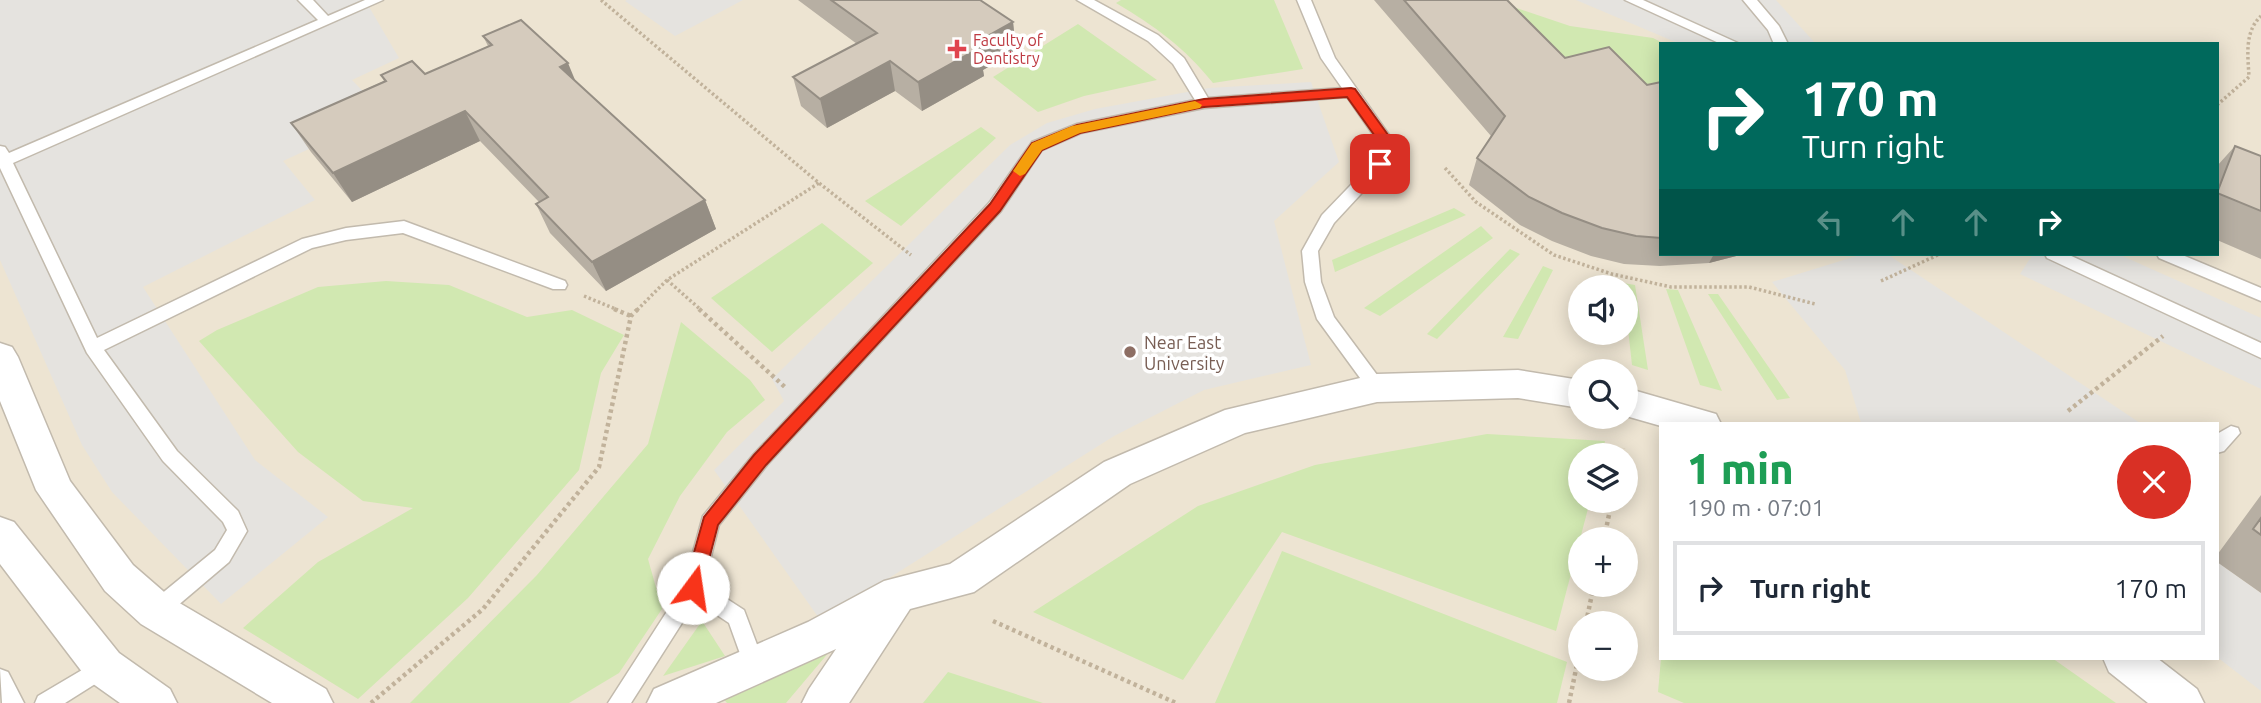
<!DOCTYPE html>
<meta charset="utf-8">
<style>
body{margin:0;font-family:Ubuntu,sans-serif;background:#f2f2f3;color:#1f2937;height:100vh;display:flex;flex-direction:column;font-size:26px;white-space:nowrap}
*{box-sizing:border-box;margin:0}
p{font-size:23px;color:#747a83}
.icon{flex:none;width:38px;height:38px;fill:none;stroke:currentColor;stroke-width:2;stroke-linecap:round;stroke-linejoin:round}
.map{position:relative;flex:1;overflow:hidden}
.side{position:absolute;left:1659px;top:422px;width:560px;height:238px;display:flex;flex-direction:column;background:#fff;border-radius:0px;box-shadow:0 4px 18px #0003}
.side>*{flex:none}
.hud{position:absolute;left:1659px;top:42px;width:560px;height:214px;border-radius:0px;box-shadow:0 4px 18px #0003;background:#00695c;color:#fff;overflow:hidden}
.tools{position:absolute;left:1568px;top:275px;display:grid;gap:14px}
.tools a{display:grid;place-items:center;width:70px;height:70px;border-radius:50%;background:#fff;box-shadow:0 4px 18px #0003;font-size:35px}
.pin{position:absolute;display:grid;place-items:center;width:60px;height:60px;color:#fff;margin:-30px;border-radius:14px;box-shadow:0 4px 10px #0006}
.me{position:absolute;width:77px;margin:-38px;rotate:14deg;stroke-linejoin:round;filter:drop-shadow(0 0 5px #0008)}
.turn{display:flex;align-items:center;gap:24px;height:147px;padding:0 28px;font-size:32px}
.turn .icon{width:91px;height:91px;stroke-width:2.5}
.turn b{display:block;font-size:49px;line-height:60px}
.lanes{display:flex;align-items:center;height:66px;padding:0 28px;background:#0003;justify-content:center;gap:35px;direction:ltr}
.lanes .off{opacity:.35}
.round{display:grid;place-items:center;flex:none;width:74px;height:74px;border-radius:37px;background:#f2f2f3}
.overview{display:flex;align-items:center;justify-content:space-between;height:119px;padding:0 28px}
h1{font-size:42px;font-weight:800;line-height:52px;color:#1e9e55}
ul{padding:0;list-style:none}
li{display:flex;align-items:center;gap:21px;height:94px;margin:0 14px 10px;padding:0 14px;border:4px solid #e0e1e3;border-radius:0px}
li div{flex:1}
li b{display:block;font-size:26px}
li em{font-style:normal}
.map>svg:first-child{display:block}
.education{fill:#ede4d2;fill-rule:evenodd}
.green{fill:#d1e8b1}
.parking{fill:#e5e3df}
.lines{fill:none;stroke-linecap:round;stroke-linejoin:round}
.service-casing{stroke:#c2baad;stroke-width:3}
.minor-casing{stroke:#c2baad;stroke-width:3}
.path-far1{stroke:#c1b29b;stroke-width:3.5;stroke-dasharray:2.5 2.5;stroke-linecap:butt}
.path{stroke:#c1b29b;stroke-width:4.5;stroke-dasharray:3.5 3.5;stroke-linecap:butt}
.service{fill:#fff;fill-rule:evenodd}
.minor{fill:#fff;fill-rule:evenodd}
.wall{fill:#b7afa3}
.shaded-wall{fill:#958e84}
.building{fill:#d5cbbd;stroke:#958e84;stroke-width:2}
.route{fill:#f8341a;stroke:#a12211;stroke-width:2}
.slow{fill:#f59e0b}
.health-dot{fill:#e0444e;stroke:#fff;stroke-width:2.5}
.education-dot{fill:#8d6e63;stroke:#fff;stroke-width:2.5}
.labels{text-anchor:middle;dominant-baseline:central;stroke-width:7;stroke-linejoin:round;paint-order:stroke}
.far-health-label{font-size:16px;fill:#be3a42;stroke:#fff;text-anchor:start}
.education-label{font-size:18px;fill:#785e54;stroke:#fff;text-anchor:start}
</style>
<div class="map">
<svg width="2261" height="703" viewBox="0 0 2261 703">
<rect width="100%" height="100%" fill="#f4f0e8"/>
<path class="education" d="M0,0h2261v703h-2261zM1661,44h556v210h-556zM1580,287h46v45h-46zM1580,371h46v45h-46zM1661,424h556v234h-556zM1580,455h46v45h-46zM1580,539h46v45h-46zM1580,623h46v45h-46z"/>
<path class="green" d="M1121,0h153l29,69 -90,14c-29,-36 -57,-56 -97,-80z
M1493,0l77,26 83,12 12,6h-4v56l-106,-25z
M1078,24l79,56 -73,16 -46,16 -45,-35z
M981,127l15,11 -95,88 -36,-25z
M1454,208l12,7 -131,57 -3,-12z
M822,223l51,40 -101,89 -61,-54z
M1481,226l12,12 -113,78 -16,-8z
M1510,249l10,5 -83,85 -10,-5z
M1543,266l10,4 -35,69 -15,-2z
M386,281l63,4 78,32 45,-7 52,25 -23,38 -22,97 -111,128 -110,101 -115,-71 75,-66 95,-54 -50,-7 -65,-49 -99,-111 18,-11 101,-43z
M1623,283l12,2 13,85 -16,-5z
M1666,289l12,1 44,101 -22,-6z
M1708,294h10l72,104 -13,2z
M681,322l69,58 15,20 -38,32 -47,64 -32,63 14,50 -43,64 -50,30h-159l127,-128 111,-131z
M1487,434l118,7 -3,14h-22v45l10,1 -34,130 -274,-99 -99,148 -150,-68 165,-106 117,-41z
M1282,551l285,111 -10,41h-342z
M702,621l23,35 -62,20z
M830,651l-44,52h-59l-5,-6z
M1661,658h391l64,45h-432l-26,-11z
M948,672l95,31h-120z"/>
<path class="parking" d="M0,0h365l34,58 -47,22 33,34 -102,47 32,39 -172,87 112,173 73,57 -107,87 -109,-112 -30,-47 -82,-185z
M627,0h116l-68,36 -50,-35z
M1576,0h200l40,44h-136z
M1311,82l28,80 -65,59 37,144 -107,25 -90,46 -293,185 -107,-151 70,-69 -12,-22 238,-234 37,-22 48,-14 114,-21z
M1863,254h24l253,169h-279l-16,-53 -73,-88z
M2033,254h85l143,64v71l-241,-115z
M2217,562l44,31v98l-44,-34z"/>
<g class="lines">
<g class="service-casing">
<path id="service" d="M298,0h15l15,16 37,-16h18l-370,163 84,175 205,-99 44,-11 58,-7 161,60 2,4 -2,4h-12l-150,-56 -57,7 -34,8 -208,102 73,101 61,60 9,20 -18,31 -66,56 -7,2 -7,-2 -3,-7 3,-7 66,-54 12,-20 -4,-8 -60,-61 -76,-108 -87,-185v-22l5,1 4,6 309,-133z
M1077,0h17l64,35 26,23 24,40 134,-10 -21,-30 -24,-58h14l24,58 57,81 -7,29 -51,55 -16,28 3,31 13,35 49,66 3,5 -3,5h-12l-54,-74 -12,-37 -3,-31 20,-36 51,-53 3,-23 -29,-42 -143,11 -123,25 -39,17 -41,61 -234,254 -48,60 -15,59 40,26 21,56 -4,7 -7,3 -7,-3 -18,-50 -33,-22 -65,102h-23l76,-118 19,-69 50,-61 236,-252 43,-61 45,-18 118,-24 -22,-36 -25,-23z
M1625,0h18l97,44h-19z
M1743,0h14l22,26 9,18h-14l-6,-14z
M2045,254h22l194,89v15l-214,-100z
M2157,254h23l81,34v13l-102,-43z
M2231,426l7,2 2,5 -16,18 -7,2v-19z
M104,657l7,3 4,7 -4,7 -46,29h-30l3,-7z
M0,669l8,3 16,31h-22z"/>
</g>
<g class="minor-casing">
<path id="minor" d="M0,343l12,4 6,10 52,124 63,84 38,33 155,91 7,14h-61l-131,-79 -36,-33 -69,-101 -36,-89z
M1518,370l62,10v28l-62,-10 -141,4 -132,31 -115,51 -156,108 -64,17 -61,94h-47l7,-14 27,-40 -120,54h-69l7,-14 154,-67 76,-41 66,-17 154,-102 121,-52 152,-36z
M1626,388l90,26 5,10h-60v2l-35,-10z
M0,517l14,5 105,131 51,36 7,14h-57l-31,-22 -89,-117z
M2103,658h54l40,31 7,14h-56l-39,-31z"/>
</g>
<path class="path-far1" d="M601,0l218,183 92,72
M2217,105l32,-28c-1,-21 -5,-45 12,-61
M1445,168l31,34 78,53 58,19 59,13h78l66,17
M667,280l34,30
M1881,281l59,-27
M584,296l34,14
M637,310l30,-30 152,-97"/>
<path class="path" d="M614,309l17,7
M699,309l87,79
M2068,411l95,-75
M1622,455l1,-7
M1604,539l8,-39
M993,621l183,82
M1586,623l8,-39
M371,703l112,-94 116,-142 32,-151 7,-7
M1569,703l11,-53"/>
<use href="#service" class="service"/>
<use href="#minor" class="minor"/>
</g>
<path class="wall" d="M798,0h182l33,22 3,29 -33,19 1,6 -62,35 -27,-20 -68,37 -26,-22 -8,-29 64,-33z
M1374,0h133l58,58 82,27 14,-3v172h83l-35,9 -49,3 -36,-2 -33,-8 -39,-15 -32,-16 -51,-40 8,-27 14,-22z
M483,36l93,45 129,119 11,29 -110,62 -56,-58 -14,-29 3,-2 -59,-61 -128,61 -41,-50 -20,-29 93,-42 -3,-6 44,-1 63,-28z
M2235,146l26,10v103l-44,-19v-74z
M2261,495v98l-44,-31v-7z"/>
<path class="shaded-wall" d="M1013,22l3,29 -33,19 1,6 -62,35 -4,-29 57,-39z
M890,61l5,30 -68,37 -7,-29z
M568,63l12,29 -20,-25z
M465,111l15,30 -128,61 -19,-29z
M705,200l11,29 -110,62 -14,-29z
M1714,254h30l-35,9z"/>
<path class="building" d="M831,0h149l33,22 -38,21 6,4 -63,35 -28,-21 -70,38 -27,-22 84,-44z
M1404,0h103l58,58 44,-11 38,38 14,-3v156l-25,-2 -34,-8 -40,-15 -33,-16 -52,-39 28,-42z
M521,20l47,43 -8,4 145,133 -113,62 -56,-58 12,-7 -83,-86 -132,62 -42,-50 95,-42 -5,-6 31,-14 13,13 67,-29 -9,-9z
M2235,146l26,10v55l-44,-18z
M2261,518v17l-8,-6z"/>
<path class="route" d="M1351,88l4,1 36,50 -6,28 -5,2 -7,-5 4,-25 -30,-42 -143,10 -124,26 -38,17 -42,61 -234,254 -48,60 -18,69 -7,2 -7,-2 -2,-6 20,-71 50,-62 236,-251 42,-61 45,-18 127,-26z"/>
<path class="slow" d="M1195,101l7,4 -2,3 -120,25 -38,17 -17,24 -5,2 -7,-5 19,-28 40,-17z"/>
<path class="health-dot" d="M953.5 38.5h7v7h7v7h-7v7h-7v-7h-7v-7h7z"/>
<circle class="education-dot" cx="1130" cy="352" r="7"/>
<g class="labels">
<g class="far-health-label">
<text x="973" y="40">Faculty of<tspan x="973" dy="18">Dentistry</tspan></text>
</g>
<g class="education-label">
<text x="1144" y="342">Near East<tspan x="1144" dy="21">University</tspan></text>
</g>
</g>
</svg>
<div class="tools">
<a><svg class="icon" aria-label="sound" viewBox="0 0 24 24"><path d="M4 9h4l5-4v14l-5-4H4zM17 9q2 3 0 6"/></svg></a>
<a><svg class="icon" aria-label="search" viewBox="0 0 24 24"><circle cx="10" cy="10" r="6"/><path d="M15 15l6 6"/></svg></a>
<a><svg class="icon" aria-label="layers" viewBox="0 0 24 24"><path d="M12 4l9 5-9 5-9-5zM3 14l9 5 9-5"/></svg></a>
<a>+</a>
<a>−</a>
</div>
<div class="pin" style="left:1380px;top:164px;background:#d93025"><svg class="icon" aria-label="arrive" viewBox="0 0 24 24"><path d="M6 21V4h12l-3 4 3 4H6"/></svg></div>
<svg class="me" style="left:693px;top:588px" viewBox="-20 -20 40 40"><circle r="19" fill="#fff"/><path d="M0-13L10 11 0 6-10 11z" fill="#f8341a"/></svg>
<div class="hud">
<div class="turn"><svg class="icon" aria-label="right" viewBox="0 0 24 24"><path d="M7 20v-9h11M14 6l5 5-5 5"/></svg><div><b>170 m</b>Turn right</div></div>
<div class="lanes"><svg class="icon off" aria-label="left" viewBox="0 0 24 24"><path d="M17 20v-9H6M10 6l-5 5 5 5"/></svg><svg class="icon off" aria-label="ahead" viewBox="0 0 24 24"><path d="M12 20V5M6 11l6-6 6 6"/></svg><svg class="icon off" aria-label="ahead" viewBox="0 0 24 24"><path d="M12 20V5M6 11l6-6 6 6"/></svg><svg class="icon" aria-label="right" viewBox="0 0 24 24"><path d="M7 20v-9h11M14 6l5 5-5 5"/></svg></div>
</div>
<section class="side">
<div class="overview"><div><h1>1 min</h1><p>190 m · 07:01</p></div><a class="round" style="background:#d93025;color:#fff"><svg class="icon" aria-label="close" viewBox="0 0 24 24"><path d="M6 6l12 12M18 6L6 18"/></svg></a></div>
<ul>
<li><svg class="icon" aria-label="right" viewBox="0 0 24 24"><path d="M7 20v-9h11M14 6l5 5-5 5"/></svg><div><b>Turn right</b></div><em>170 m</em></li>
</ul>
</section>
</div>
